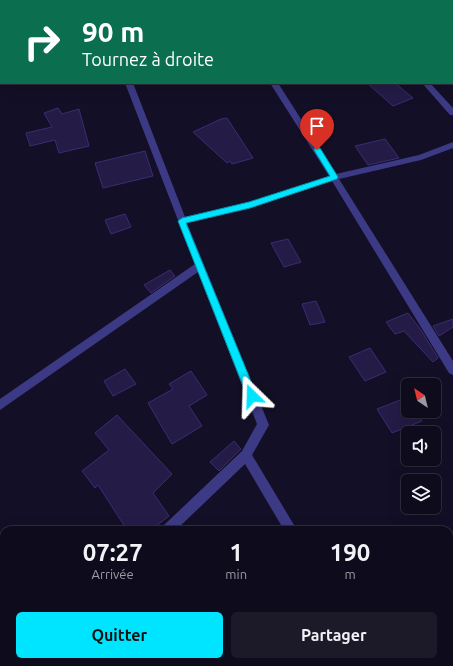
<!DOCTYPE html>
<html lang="fr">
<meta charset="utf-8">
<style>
body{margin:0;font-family:Ubuntu,sans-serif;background:#1c1929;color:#f1f3f6;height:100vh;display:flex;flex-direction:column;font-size:15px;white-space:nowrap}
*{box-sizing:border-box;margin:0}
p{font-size:13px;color:#9b9ba3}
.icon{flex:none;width:22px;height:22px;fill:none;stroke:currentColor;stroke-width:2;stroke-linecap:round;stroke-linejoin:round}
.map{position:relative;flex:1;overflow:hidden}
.side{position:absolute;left:0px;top:526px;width:453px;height:140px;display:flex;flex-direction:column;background:#0e0b1c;border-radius:12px 12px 0 0;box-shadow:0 4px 16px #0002,0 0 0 1px #2e2b3b}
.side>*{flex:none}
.hud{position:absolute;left:0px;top:0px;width:453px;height:84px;box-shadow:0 4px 16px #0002,0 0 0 1px #2e2b3b;background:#0b6e4f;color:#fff;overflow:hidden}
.needle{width:26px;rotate:325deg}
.tools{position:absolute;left:401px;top:378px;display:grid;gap:8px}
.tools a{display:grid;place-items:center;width:40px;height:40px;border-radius:6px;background:#0e0b1c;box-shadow:0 4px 16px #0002,0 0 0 1px #2e2b3b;font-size:20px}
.pin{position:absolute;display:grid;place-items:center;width:34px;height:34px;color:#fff;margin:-41px -17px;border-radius:50% 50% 50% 0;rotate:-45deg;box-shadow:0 0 4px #0007}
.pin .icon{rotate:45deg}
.me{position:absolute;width:44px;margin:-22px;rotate:338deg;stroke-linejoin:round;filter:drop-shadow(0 0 3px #0008)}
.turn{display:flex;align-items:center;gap:14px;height:84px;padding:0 16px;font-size:18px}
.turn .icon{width:52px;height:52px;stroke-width:2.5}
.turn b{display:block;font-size:28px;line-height:34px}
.eta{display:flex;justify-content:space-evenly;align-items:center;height:68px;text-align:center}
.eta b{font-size:24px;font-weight:700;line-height:28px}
.cta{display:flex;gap:8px;margin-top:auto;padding:8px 16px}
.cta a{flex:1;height:46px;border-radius:6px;background:#00e5ff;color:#111;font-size:16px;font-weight:700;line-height:46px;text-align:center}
.cta a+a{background:#1c1929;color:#f1f3f6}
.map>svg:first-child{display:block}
.building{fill:#241b47;stroke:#3b2d73}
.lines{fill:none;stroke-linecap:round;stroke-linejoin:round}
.street{fill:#3d3a85;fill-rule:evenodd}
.route{fill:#00e5ff;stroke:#0095a6}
</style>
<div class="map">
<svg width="453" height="666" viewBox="0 0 453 666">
<rect width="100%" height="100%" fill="#130f26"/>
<path class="building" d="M367,83h28l18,15 -20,8z
M58,108l4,6 17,-5 10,37 -30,7 -4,-13 -25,6 -4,-13 26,-6 -8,-14z
M227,118l26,40 -21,6 -2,-3 -3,2 -34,-31 28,-13z
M385,139l14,19 -31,7 -13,-19z
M145,151l8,25 -50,12 -8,-25z
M125,214l6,13 -20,7 -6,-14z
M288,239l13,23 -17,5 -13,-24z
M170,270l5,6 -24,17 -7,-8z
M316,301l9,21 -15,3 -8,-21z
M408,313l13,17 17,28 -5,4 -29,-31 -9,3 -9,-12z
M453,319v8l-14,9 -6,-10z
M370,348l16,24 -21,9 -16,-24z
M125,369l11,15 -23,12 -9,-15z
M191,371l16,24 -18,11 13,20 -30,18 -24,-41 25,-14 -4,-5z
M408,397v14h7l7,10 -30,12 -15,-24z
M117,415l55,59 -19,19 16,23 -18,14h-24l-29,-45 -3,3 -13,-17 27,-21 -14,-17z
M234,441l7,8 -22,22 -9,-9z"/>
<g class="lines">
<path class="street" d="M90,0h6l1,1h-6z
M218,0h6v1h-6z
M341,0h6l1,1h-6z
M0,26h1l-1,5z
M125,83h8l52,134 64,-15 80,-26 -59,-93h8l58,91 83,-19 34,-13v6l-32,12 -82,19 114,182v14l-4,-2 -117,-192 -82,27 -63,15 82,202 -17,30 45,75h-13l-39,-66 -69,66h-15l2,-4 79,-75 15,-27 -59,-152 -198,138v-11l195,-135z
M422,83h8l23,25v7h-3z
M453,614v14l-4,2v-14z"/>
</g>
<path class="route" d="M315,148h5l18,29 -1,2 -87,29 -64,15 71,173 -2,3 -3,2 -4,-2 -1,-3 -69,-175 4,-3 67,-16 81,-26 -16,-26z"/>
</svg>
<div class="tools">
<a><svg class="needle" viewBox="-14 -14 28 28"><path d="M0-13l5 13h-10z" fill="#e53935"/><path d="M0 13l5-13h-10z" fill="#9b9ba3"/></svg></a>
<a><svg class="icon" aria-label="sound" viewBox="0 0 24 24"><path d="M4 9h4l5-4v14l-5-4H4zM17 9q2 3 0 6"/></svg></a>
<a><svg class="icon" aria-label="layers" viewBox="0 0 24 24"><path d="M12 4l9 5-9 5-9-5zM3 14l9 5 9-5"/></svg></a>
</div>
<div class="pin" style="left:317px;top:150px;background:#d93025"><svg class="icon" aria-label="arrive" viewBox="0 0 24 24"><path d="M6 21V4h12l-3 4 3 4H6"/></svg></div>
<svg class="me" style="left:252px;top:396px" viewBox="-20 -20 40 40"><path d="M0-17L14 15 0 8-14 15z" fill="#00e5ff" stroke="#fff" stroke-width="4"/></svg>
<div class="hud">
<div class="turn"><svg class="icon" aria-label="right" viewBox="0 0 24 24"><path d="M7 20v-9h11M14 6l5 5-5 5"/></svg><div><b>90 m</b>Tournez à droite</div></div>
</div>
<section class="side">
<div class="eta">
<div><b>07:27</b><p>Arrivée</p></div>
<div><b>1</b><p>min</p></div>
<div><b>190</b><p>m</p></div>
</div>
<div class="cta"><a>Quitter</a><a>Partager</a></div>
</section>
</div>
